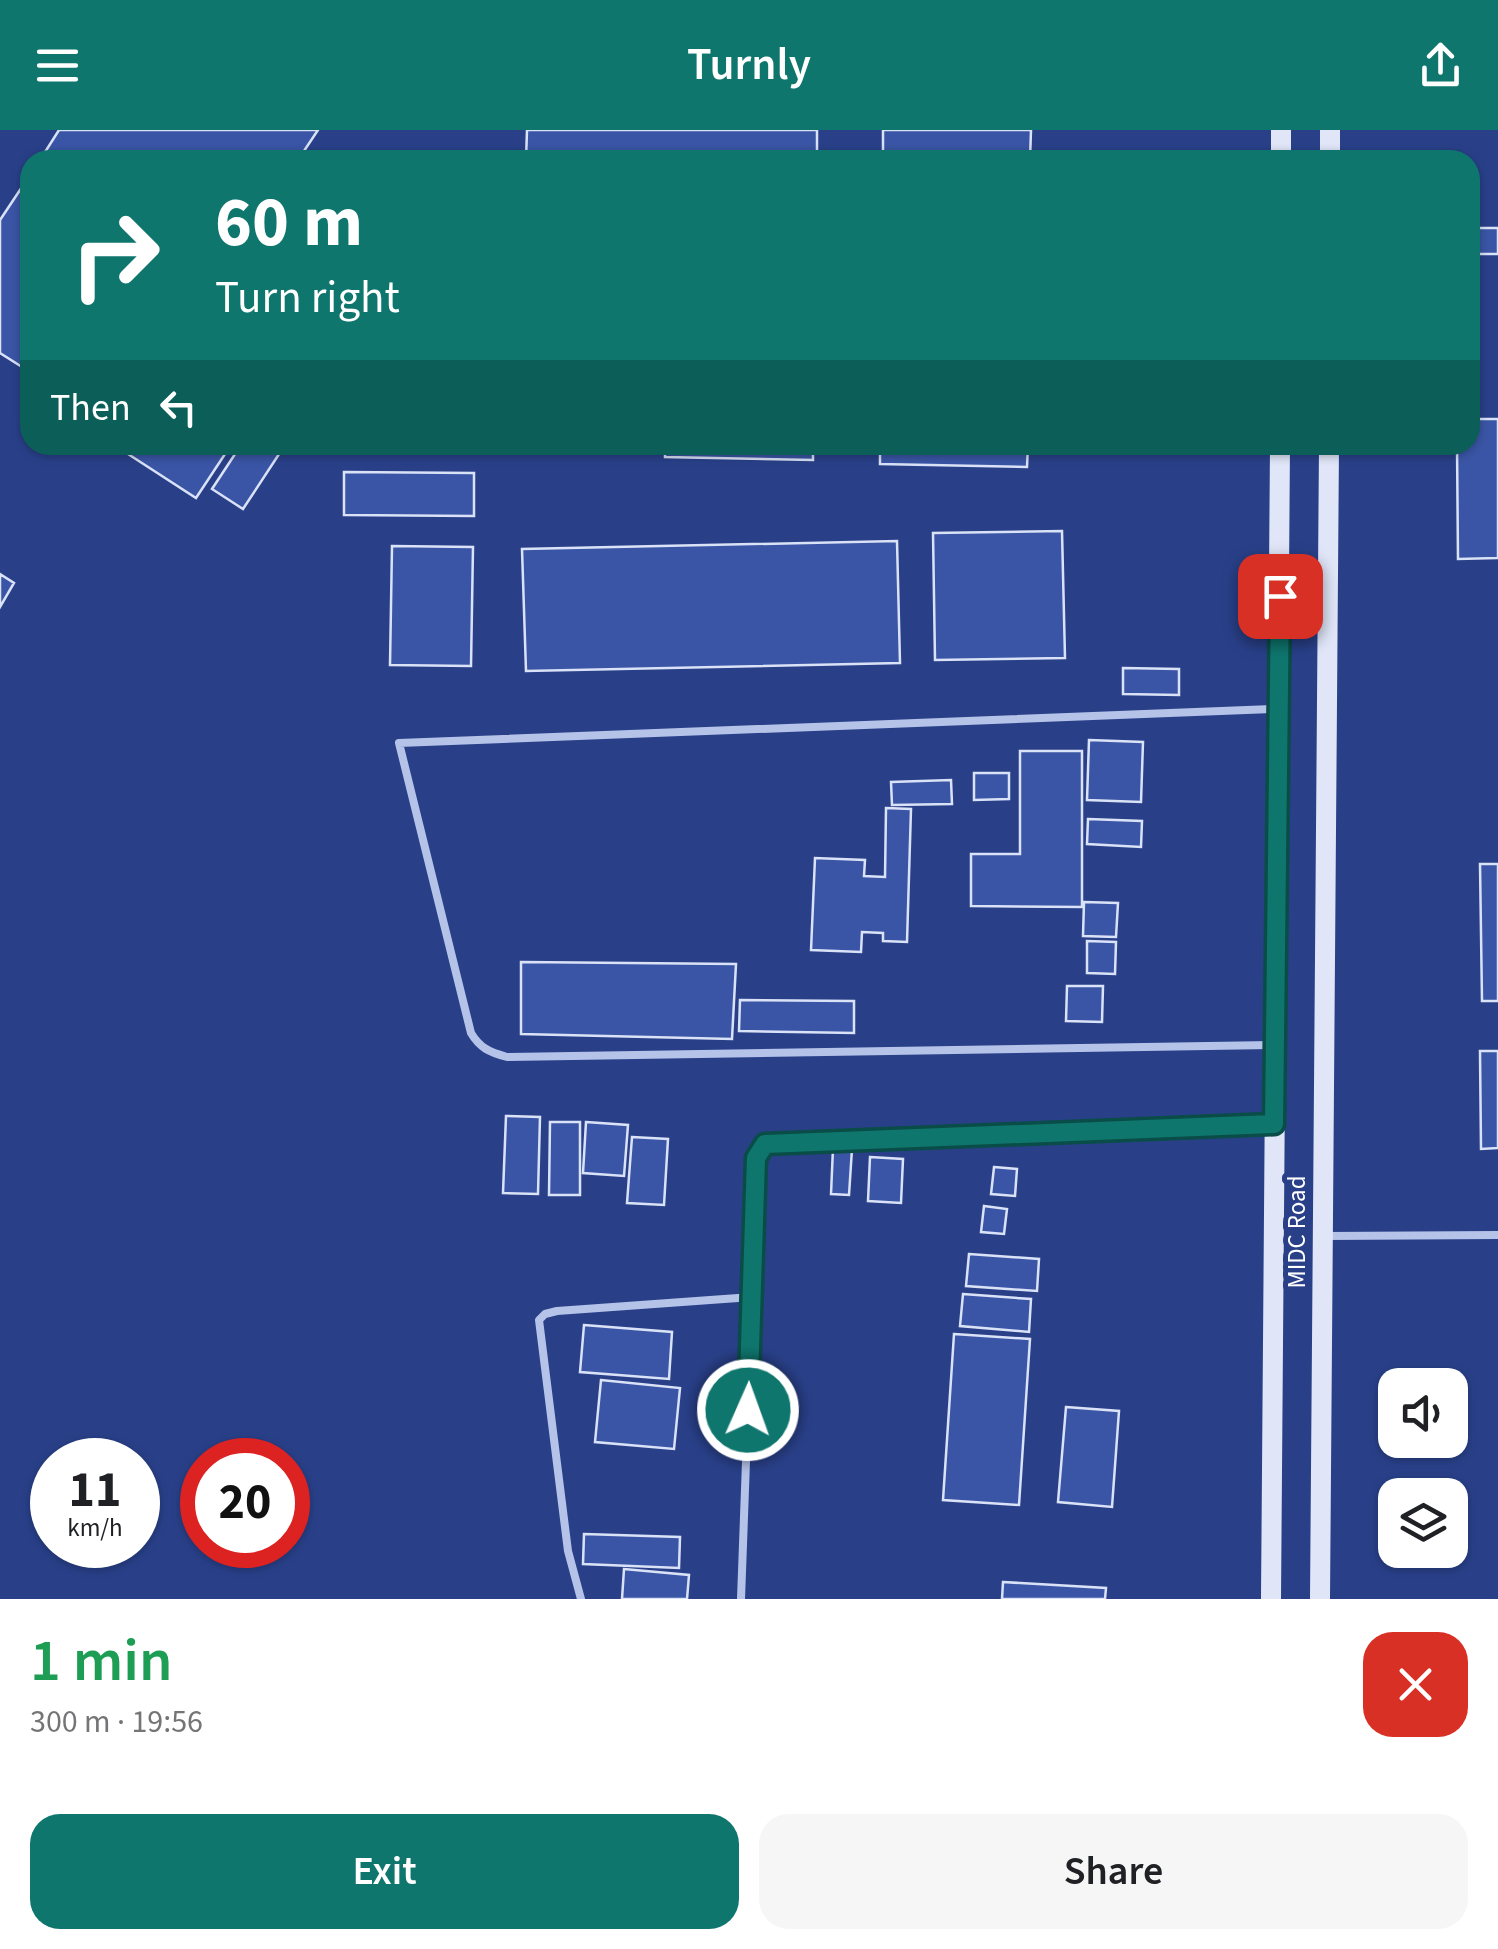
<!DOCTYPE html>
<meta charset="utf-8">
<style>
body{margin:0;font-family:"Source Sans 3",sans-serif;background:#f6f6f6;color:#202124;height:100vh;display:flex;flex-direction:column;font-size:38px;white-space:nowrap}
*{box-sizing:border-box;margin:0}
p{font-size:32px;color:#757577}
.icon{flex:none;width:55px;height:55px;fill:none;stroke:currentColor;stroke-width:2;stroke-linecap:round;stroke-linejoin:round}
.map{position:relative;height:1469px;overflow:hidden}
.panel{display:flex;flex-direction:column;background:#fff;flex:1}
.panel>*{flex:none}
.guide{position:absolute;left:20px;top:20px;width:1460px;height:305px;border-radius:30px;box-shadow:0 2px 8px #0004;background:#0f766e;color:#fff;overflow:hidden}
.fabs{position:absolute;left:1378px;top:1238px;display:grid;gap:20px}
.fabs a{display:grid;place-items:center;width:90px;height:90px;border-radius:20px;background:#fff;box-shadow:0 2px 8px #0004;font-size:50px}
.speed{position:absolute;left:30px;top:1308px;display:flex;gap:20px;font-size:50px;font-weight:700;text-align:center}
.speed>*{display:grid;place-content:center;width:130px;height:130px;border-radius:50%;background:#fff;box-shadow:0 2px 8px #0004;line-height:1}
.speed small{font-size:25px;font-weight:400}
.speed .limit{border:15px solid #d22;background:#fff;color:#111}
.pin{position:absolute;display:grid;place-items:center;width:85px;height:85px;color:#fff;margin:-42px;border-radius:20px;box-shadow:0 5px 15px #0006}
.me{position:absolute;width:110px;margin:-55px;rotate:2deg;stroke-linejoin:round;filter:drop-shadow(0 0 8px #0008)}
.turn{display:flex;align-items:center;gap:35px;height:210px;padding:0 30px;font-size:45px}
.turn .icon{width:130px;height:130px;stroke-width:2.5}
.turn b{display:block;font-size:70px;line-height:85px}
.then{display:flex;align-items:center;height:95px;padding:0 30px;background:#0003;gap:20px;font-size:38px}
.round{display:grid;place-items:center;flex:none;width:105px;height:105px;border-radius:30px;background:#f6f6f6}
.head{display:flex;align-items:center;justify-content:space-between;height:170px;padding:0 30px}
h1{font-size:60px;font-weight:600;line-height:75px;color:#1e9e55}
.primary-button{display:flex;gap:20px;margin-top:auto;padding:20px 30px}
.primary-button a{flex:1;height:115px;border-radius:30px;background:#0f766e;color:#fff;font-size:40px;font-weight:600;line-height:115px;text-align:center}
.primary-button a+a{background:#f6f6f6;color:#202124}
header{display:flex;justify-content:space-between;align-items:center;height:130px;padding:0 30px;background:#0f766e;color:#fff;font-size:45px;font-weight:600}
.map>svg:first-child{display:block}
.building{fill:#3a55a5;stroke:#dae2f7;stroke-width:2.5}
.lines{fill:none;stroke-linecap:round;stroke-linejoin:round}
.lane{stroke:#b6c3e9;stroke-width:8}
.secondary{stroke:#e0e6f8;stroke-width:20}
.route-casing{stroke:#0a4d48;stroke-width:25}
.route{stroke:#0f766e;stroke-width:18}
.labels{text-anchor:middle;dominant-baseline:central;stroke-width:10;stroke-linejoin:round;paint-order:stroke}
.street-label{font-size:25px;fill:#fff;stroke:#294089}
</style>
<header><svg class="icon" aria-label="menu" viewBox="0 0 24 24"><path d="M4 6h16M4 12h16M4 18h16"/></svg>Turnly<svg class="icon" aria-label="share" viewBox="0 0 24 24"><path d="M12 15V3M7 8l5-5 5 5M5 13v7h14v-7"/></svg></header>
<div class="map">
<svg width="1498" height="1469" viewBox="0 0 1498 1469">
<rect width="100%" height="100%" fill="#294089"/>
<path class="building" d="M59,0h259l-20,30h-258z
M527,0h290v30h-291z
M883,0h148l-1,30h-147z
M30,45v197l-30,-19v-133z
M1470,98h28v26h-28z
M1470,289h28v139l-40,1 -1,-114h13z
M135,315h96l-35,53 -68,-44z
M241,315h44l-42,64 -31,-20z
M665,315h148v15l-148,-3z
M880,315h148l-1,22 -147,-3z
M344,342l130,1v43l-130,-1z
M1062,401l3,127 -130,2 -2,-127z
M897,411l3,122 -374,8 -4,-122z
M392,416l81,1 -2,119 -81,-1z
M0,444l14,9 -14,24z
M1123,538l56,1v26l-56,-1z
M1089,610l54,2 -2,60 -54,-2z
M1020,621h62v156l-111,-1v-52h49z
M974,643h35v26l-35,1z
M951,650l1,24 -60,1 -1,-23z
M886,678l25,1 -4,133 -24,-1v-8l-21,-1 -1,20 -50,-2 4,-92 50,2 -1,16 21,1z
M1088,689l54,2 -1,26 -54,-3z
M1480,734h18v137h-16z
M1084,772l34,1 -2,34 -33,-1z
M1087,811l29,1 -1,32 -28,-1z
M521,832l215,2 -4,75 -211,-5z
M1067,856h36l-1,36 -36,-1z
M740,870l114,1v32l-115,-2z
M1480,921h18v97l-17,1z
M506,986l34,1 -2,77 -35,-1z
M550,992h30v73h-31z
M586,992l42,3 -4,51 -41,-3z
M632,1007l36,2 -4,66 -37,-2z
M833,1018l19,1 -3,46 -18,-1z
M870,1027l33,2 -2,44 -33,-2z
M994,1037l23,2 -2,27 -24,-2z
M984,1076l23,3 -3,25 -23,-2z
M969,1124l70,5 -2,32 -71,-5z
M963,1164l68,5 -2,33 -69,-6z
M584,1195l88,7 -3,47 -89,-7z
M954,1204l76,5 -11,166 -76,-5z
M601,1250l79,8 -6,61 -79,-7z
M1066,1277l53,4 -7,96 -54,-5z
M584,1404l96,3 -1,31 -96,-4z
M624,1439l65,6 -2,24h-65z
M1003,1452l103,6 -1,11h-103z"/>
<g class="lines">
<path class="lane" d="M1272,915l-765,12c-18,-5 -27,-9 -36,-24l-72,-290 876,-34
M1327,1106l171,-1
M581,1469l-13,-48 -29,-231 6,-6 12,-3 195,-14 4,-139 9,-15 509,-19
M741,1469l11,-302"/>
<path class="secondary" d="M1281,30v-30
M1330,30v-30
M1271,1469l9,-1154
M1320,1469l9,-1154"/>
</g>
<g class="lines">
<g class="route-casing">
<path id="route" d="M748,1280l8,-252 9,-14 509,-20 6,-528"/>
</g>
<use href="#route" class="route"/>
</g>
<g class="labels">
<g class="street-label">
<text transform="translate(1297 1102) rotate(-90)">MIDC Road</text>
</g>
</g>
</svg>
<div class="fabs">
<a><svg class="icon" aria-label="sound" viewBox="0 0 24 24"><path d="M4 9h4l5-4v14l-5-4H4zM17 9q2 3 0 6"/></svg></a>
<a><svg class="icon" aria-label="layers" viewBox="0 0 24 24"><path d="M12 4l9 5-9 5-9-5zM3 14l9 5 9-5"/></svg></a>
</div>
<div class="speed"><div>11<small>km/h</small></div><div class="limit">20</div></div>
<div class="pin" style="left:1280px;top:466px;background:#d93025"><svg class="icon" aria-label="arrive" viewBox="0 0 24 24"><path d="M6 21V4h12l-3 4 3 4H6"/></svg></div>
<svg class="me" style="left:748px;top:1280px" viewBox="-20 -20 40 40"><circle r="17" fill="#0f766e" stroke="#fff" stroke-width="3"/><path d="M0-11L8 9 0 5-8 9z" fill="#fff"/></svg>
<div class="guide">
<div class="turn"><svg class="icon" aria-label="right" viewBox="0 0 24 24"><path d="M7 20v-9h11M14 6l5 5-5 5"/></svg><div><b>60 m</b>Turn right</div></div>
<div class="then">Then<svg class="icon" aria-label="left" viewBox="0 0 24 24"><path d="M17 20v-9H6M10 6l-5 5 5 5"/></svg></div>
</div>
</div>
<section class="panel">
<div class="head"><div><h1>1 min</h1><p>300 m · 19:56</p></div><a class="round" style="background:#d93025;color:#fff"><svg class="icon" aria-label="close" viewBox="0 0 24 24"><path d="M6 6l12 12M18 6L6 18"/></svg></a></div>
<div class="primary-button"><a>Exit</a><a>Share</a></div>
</section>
